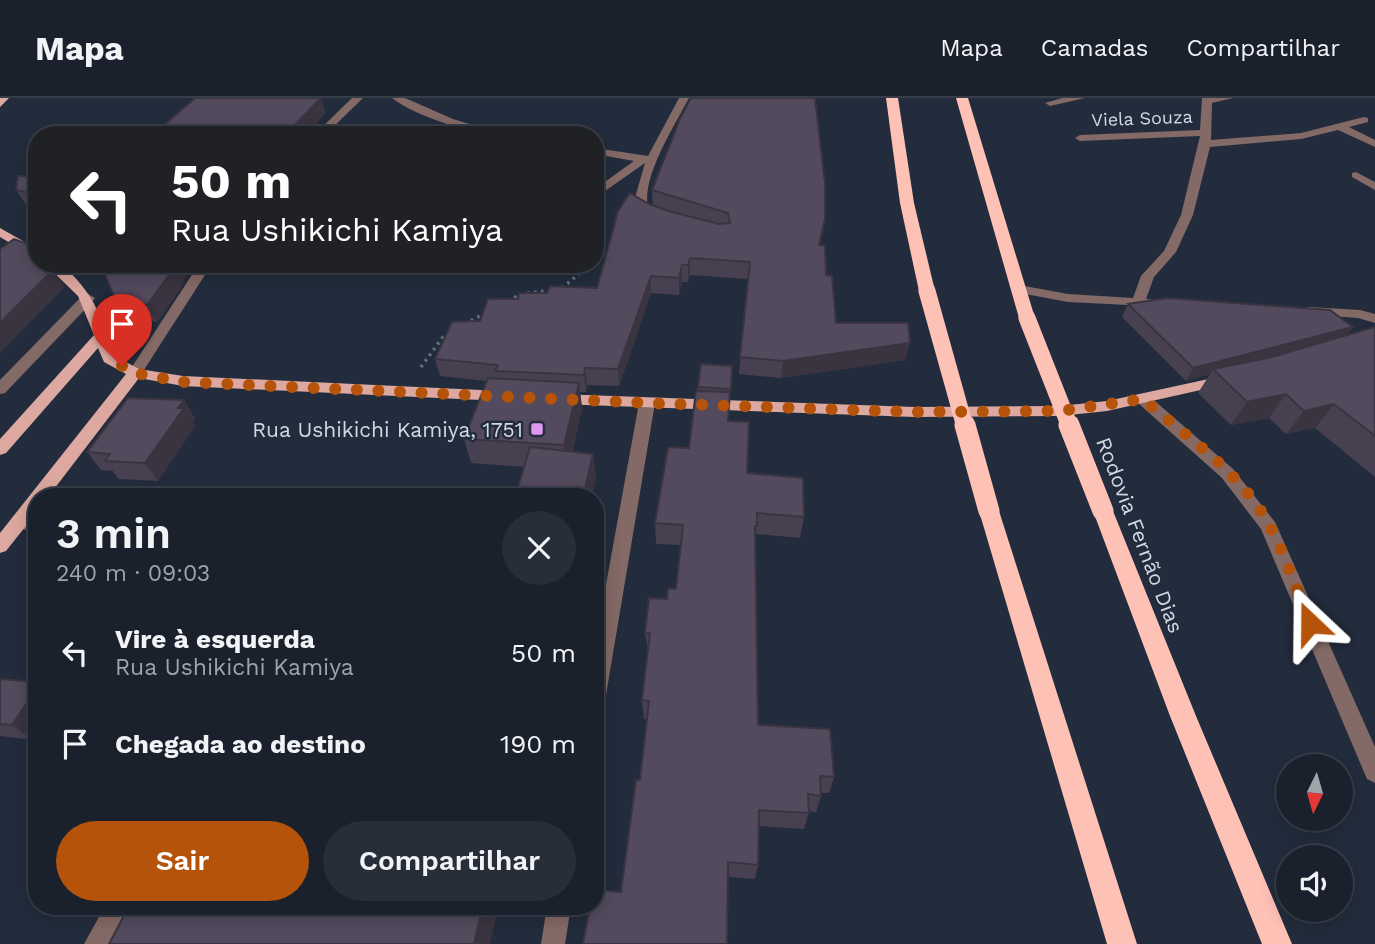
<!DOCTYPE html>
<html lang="pt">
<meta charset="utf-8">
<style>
body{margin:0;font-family:"Work Sans",sans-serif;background:#272e39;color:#f1f3f6;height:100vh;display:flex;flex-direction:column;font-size:26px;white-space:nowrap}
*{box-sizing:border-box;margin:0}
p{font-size:23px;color:#9fa3aa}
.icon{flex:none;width:38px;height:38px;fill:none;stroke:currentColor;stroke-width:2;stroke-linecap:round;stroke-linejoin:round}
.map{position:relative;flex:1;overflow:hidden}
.drawer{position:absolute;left:28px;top:390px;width:576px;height:427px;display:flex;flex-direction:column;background:#1a212d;border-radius:28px;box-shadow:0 4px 18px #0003,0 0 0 2px #383e49}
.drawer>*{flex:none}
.banner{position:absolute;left:28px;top:28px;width:576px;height:147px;border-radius:28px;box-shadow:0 4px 18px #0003,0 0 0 2px #383e49;background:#202124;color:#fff;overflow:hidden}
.needle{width:46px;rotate:185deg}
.tools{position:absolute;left:1276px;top:656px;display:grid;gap:14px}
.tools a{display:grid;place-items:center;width:77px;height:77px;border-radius:50%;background:#1a212d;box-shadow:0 4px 18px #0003,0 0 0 2px #383e49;font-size:35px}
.pin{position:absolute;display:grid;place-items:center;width:60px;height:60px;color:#fff;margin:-72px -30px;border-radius:50% 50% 50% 0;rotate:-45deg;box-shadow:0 0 7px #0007}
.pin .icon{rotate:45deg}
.me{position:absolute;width:77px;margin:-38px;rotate:337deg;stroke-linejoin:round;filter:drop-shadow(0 0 5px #0008)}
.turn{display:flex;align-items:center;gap:24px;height:147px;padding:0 28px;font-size:32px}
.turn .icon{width:91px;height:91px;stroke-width:2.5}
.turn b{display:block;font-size:49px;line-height:60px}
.round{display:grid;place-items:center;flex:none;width:74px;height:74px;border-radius:37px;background:#272e39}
.head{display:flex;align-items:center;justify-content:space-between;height:119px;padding:0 28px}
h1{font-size:42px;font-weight:600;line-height:52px}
.cta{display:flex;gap:14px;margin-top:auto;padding:14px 28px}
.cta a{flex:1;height:80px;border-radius:42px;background:#b45309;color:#fff;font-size:28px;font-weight:600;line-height:80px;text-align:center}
.cta a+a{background:#272e39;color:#f1f3f6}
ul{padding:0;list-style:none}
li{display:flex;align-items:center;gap:21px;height:91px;padding:0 28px}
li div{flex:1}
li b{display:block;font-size:26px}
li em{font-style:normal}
header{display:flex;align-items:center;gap:42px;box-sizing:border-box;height:98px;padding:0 35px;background:#1a212d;border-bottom:2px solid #383e49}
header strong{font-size:33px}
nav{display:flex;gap:38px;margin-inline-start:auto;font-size:24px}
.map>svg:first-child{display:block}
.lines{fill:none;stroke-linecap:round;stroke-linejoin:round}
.path{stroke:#676f7d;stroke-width:3.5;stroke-dasharray:2.5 4.5;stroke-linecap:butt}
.minor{fill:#846a66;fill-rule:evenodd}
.major{fill:#dca89f;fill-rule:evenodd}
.highway{fill:#fec1b6;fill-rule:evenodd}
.highway-bridge-far1{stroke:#fec1b6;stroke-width:17}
.highway-bridge{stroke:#fec1b6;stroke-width:21}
.wall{fill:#474050}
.shaded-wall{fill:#3a3441}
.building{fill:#534a5d;stroke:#3a3441;stroke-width:2}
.route{stroke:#b45309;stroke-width:12;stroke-dasharray:0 21.6}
.poi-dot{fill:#df98f2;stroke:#222c3c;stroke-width:2.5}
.labels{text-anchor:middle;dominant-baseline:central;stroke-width:5;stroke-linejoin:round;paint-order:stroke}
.far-street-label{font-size:18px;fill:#d3d9e4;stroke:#222c3c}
.poi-label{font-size:21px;fill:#d3d9e4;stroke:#222c3c;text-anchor:end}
.street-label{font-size:21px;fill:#d3d9e4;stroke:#222c3c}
</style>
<header>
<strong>Mapa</strong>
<nav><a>Mapa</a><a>Camadas</a><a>Compartilhar</a></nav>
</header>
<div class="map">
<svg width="1375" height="846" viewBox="0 0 1375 846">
<rect width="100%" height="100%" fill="#222c3c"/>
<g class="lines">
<path class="path" d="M562,190l17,-14
M508,203l13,-7 33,-4
M465,226l20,-11
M421,269l22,-30 9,-5"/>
<path class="minor" d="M352,0h11l-38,37h-11z
M392,0h13l48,21 53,16c-31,0 -90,-18 -114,-37z
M679,0h10c-14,27 -48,79 -41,110l8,3v6l-18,-4 -4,-12 11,-38 -50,35v-9l39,-28 -39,-7v-6l53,8z
M1062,0h23l-35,8 -5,-3z
M1202,0h31l-21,5 -1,37 90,-7 63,-16 4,1v4l-19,5 26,13v7l-37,-17 -37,9 -91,8 -17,68 -17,37 -22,25 -8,22 22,2v6l-100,-5 -54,-10v-6l5,-1 49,9 65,4 8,-22 23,-25 17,-36 19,-79 -120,5 -5,-3 5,-3 120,-5z
M1356,74l19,10v8l-23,-13v-4z
M199,166h13l-72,112h-10l-2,-3z
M88,196l7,4 -2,3 -88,92 -5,1v-14l83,-85z
M1309,209l51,3 15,4v9l-17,-5 -54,-4v-6z
M1143,296l5,1 85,74 42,53 100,225v36l-8,-4 -106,-250 -39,-51 -84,-75 -3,-4z
M647,300l8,5 -50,298 -3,7 -7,2v-65l44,-242z
M18,418l19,1v14l-25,-3 -3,-5 3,-5z
M105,808h26l-21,38h-26z
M547,808h24l-6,38h-24z"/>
<path class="major" d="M0,0h9l-9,9z
M0,130l37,21v10l-37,-22z
M45,166h15c32,25 43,55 55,92l24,13 44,7 319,15 8,5 -8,5 -319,-15 -44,-8 -91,119h-11v15l-31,39 -6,2v-20l126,-159 -22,-12 -6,-14 -92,105 -6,2v-16l94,-104 -16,-39z
M1227,277l8,5 -3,3 -125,28 -47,5 -145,1 -357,-13 -8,-5 8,-5 357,13 145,-1 47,-5z"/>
<path class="highway" d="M886,0h12l16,105 21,88 -8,5 -8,-5 -19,-88z
M956,0h12l67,220 -2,4h-12l-2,-4z
M989,405l7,2 3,6 138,433h-30l-128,-433 3,-6z
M1103,405l7,2 3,6 83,205 96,228h-30l-92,-228 -77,-205 3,-6z"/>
<path class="highway-bridge-far1" d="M927,193l38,136
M1027,220l43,109"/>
<path class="highway-bridge" d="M965,327l24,86
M1069,327l34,86"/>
</g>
<path class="wall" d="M37,78v32l-10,-2 -11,-16z
M652,92l173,29 -5,26 6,30 10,48 69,37 -124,18 -42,-4 9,-95 -58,-4 -2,7h-6l-3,13 -28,-2 -32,93 -32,-1 -1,7h-6l2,16 -10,44 21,2 3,26 -72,-13 -53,-4 -7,-24 23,-58 -47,-5 -5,-17 45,-38 38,-22 29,-6 50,-5 52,-84 4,1z
M64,166h23l-11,11z
M101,166h89l-10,25 -23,33 -32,-6 -10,-17z
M1128,206l219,31 28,-8v150l-60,-49 -29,6 -17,-16 -38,7 -33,-32 12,-19 -24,7 -64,-64z
M701,266l31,2 -4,55 19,52 57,44 -4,21 -44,-4 -1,11 3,180 76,52 -5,16h-8v3l-5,16 -7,-1 -5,18 -45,-3 -1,39 -3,14 -27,-2 -107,15 19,-112 7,-61h-3l-2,-19 6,-48 -3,-19 22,-34 9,-10 5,-44 -25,-1 -1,-21 34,-75z
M184,302l11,19 -3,3 3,4 -37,55 -40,-2 -5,-8 -12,-1 -14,-18z
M0,581l33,61 -33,-4z"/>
<path class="shaded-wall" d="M321,0l5,15 -20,22h-21z
M825,121l-2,16 -6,27 2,-17z
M690,160v17l-2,7v-17z
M69,166h18l-11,11z
M174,166h16l-10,25 -23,33 -10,-17z
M682,167v17l-3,13v-17z
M53,172l12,17 -65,66v-30z
M651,178v17l-32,93 -1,-17z
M1353,229l-9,13 -131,29 -3,5 -24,7 7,-13z
M910,245l-5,17 -124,18 2,-17z
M585,270l2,17 -1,7 -2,-17z
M579,285l3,25 -15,62 -3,-25z
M1286,296l-17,24 -38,7 16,-23z
M184,302l11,19 -3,3 3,4 -37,55 -13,-18z
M1334,306l-19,24 -29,6 18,-23z
M593,356l3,26 -4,17h-9z
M37,590v46l-4,6 -21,-15z
M483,808h16l-9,38h-16z"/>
<path class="building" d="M195,0h126l-36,37h-132z
M691,0h124l10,86v35l-6,26 6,1 1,29 6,1 4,47h72l2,20 -127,18 -43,-4 10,-95 -60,-4 -2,7h-6l-3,13 -28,-2 -33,93 -33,-1 -1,7 -89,-4 3,-6 -63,-6 17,-37 28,-1 8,-22h30l1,-6h28l3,-7 47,2 21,-77 12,-18 19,11 23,8 47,12 11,-1 -2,-10 -76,-23 28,-71z
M18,78h19v19l-21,-5z
M37,123v25h-5v3l5,5v10h10l6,6 -53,53v-74l14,-10 14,5 1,-11 -3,-4z
M101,166h73l-3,8 -24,33 -32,-6z
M1167,200l163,12 23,17 -160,41 -65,-64z
M1375,229v109l-41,-32 -30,7 -18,-17 -39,8 -34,-33 55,-11z
M701,266l31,2 -1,23 -33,-2z
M488,280l91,5 -15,62 -100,-6z
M696,293l34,1 -2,29 21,1 -2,51 56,5 1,39 -47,-4v13h-2l3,199 72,4 4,48 -14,-1 1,20 -13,-2 1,19 -50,-3 -1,55 -30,-3 -1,82h-144l7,-38h5v-16l26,2 15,-112h4l9,-79 -7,-1 8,-67h-5l4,-35 18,1 1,-11 8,1 7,-64 -28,-2 13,-76 21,1z
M128,300l56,2 -6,8h6l-39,55 -40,-2 5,-7 -23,-2z
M530,349l63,7 -10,43h-68z
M0,581l37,3v6l-25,37 -12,-1z
M129,808h354l-9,38h-365z"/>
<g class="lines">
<path class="route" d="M122,268l13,7 48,9 464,21 268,9 145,-1 83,-12c36,31 79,61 108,98 28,36 42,85 59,126"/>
</g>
<rect class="poi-dot" x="530" y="324" width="14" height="14" rx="3.5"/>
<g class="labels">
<g class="far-street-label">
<text transform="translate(1142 20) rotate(-2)">Viela Souza</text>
</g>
<g class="poi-label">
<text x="523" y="331">Rua Ushikichi Kamiya, 1751</text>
</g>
<g class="street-label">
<text transform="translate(1140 437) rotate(69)">Rodovia Fernão Dias</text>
</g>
</g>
</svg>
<div class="tools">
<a><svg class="needle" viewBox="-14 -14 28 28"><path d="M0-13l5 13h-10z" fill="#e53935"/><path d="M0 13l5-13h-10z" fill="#9fa3aa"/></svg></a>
<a><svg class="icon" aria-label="sound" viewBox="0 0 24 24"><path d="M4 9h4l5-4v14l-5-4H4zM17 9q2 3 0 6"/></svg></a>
</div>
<div class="pin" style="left:122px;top:268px;background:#d93025"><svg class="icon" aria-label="arrive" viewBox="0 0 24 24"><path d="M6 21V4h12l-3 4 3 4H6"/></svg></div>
<svg class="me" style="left:1310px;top:525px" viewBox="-20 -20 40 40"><path d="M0-17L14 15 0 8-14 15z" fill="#b45309" stroke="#fff" stroke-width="4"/></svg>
<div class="banner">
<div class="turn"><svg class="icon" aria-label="left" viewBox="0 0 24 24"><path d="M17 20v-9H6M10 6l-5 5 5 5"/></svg><div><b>50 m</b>Rua Ushikichi Kamiya</div></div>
</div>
<section class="drawer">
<div class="head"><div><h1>3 min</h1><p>240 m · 09:03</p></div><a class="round"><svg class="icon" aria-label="close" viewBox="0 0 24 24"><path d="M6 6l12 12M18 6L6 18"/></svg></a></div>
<ul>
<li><svg class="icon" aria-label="left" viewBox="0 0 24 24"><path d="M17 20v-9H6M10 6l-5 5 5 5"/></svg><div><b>Vire à esquerda</b><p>Rua Ushikichi Kamiya</p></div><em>50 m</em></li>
<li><svg class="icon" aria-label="arrive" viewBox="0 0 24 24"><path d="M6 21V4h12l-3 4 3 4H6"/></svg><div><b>Chegada ao destino</b></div><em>190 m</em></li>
</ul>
<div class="cta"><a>Sair</a><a>Compartilhar</a></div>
</section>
</div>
